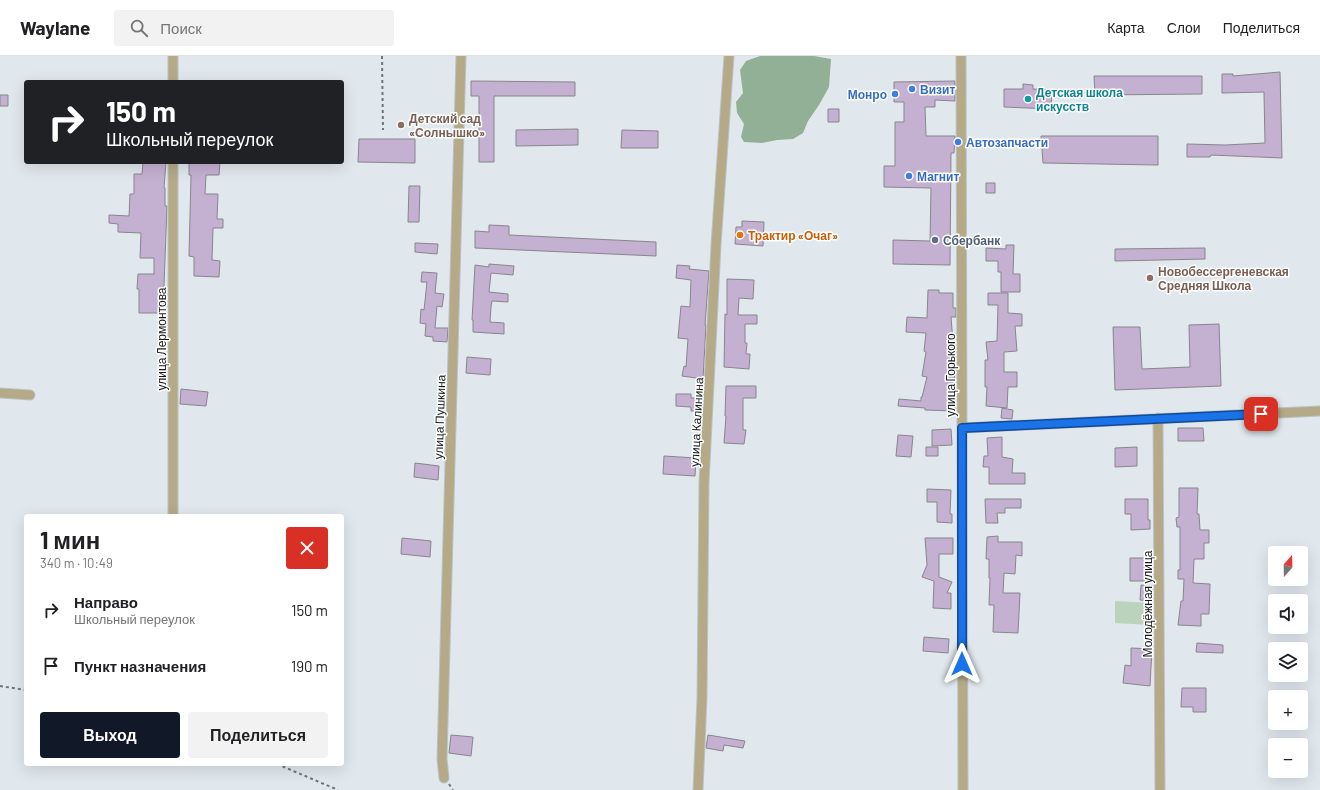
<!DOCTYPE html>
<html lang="ru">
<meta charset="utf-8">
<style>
body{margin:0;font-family:Barlow,sans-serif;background:#f2f2f2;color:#202124;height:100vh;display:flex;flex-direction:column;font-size:15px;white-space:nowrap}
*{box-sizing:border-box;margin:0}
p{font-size:13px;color:#757577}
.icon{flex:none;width:22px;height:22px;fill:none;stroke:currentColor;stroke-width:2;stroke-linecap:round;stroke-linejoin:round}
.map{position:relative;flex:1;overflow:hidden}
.details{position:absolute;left:24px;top:458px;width:320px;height:252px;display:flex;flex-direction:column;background:#fff;border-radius:4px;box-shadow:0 4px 16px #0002}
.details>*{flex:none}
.guide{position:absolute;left:24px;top:24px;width:320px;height:84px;border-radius:4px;box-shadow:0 4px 16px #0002;background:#202124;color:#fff;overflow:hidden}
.needle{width:26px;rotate:20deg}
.controls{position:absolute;left:1268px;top:490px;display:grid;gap:8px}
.controls a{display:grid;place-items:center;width:40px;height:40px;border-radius:4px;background:#fff;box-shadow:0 4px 16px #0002;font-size:20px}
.pin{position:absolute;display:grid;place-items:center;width:34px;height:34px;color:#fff;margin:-17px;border-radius:8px;box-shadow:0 2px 6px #0006}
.me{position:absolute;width:44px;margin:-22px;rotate:0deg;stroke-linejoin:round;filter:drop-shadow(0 0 3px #0008)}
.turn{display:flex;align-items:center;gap:14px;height:84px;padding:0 16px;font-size:18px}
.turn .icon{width:52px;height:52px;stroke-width:2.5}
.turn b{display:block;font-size:28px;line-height:34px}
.round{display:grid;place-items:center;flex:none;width:42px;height:42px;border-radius:4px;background:#f2f2f2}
.summary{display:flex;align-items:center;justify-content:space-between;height:68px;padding:0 16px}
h1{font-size:24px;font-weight:700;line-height:30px}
.cta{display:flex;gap:8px;margin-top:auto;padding:8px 16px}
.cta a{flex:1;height:46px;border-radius:4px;background:#111827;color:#fff;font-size:16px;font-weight:700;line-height:46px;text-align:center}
.cta a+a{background:#f2f2f2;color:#202124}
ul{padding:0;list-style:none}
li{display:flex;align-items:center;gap:12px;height:56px;padding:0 16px}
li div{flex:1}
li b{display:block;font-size:15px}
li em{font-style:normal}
header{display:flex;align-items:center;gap:24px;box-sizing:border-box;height:56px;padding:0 20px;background:#fff;border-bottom:1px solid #e0e0e0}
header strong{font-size:19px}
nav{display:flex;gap:22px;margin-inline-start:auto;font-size:14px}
.search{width:280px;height:36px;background:#f2f2f2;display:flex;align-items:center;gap:10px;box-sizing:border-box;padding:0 14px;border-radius:4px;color:#757577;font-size:15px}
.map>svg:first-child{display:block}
.green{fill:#bbd3bd}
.forest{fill:#92b095}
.building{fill:#c4b0d1;stroke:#89858c}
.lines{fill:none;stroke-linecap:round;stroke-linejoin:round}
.minor-casing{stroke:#bbc2c7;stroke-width:11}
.path{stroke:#707579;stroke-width:2;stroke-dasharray:3 3;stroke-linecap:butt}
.minor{stroke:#b5aa87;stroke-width:9}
.route-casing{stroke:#114b97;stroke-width:10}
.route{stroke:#1a73e8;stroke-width:7}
.shop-dot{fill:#3f7fe0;stroke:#fff;stroke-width:1.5}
.culture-dot{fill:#0f9aa8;stroke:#fff;stroke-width:1.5}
.education-dot{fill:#8d6e63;stroke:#fff;stroke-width:1.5}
.food-dot{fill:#e8710a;stroke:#fff;stroke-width:1.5}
.service-dot{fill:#5c6f8a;stroke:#fff;stroke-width:1.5}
.labels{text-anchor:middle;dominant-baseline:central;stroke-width:3;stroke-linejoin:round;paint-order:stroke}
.shop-label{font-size:12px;font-weight:bold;fill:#366cbe;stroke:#fff;text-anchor:start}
.culture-label{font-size:12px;font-weight:bold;fill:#0d838f;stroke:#fff;text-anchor:start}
.education-label{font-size:12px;font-weight:bold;fill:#785e54;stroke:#fff;text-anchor:start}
.food-label{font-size:12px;font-weight:bold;fill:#c56008;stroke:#fff;text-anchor:start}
.service-label{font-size:12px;font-weight:bold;fill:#4e5e75;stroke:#fff;text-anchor:start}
.street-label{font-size:12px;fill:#15181a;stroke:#fff}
</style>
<header>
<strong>Waylane</strong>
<div class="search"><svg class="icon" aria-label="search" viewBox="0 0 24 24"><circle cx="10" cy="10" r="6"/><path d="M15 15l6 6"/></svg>Поиск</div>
<nav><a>Карта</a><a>Слои</a><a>Поделиться</a></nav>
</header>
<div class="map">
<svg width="1320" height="734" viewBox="0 0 1320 734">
<rect width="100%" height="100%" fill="#e0e7ed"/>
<path class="green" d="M1115,545l37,2 -1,22 -36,-2z"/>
<path class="forest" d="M760,0h54l17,3 -2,28 -10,18 -11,16 -5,12 -10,6 -16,1 -15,3 -18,-1 -3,-5 3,-13 -7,-11 -1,-11 7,-9 -3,-23 6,-9z"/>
<path class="building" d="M1280,16l2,86 -71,-3 -1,2h-23v-13l38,1 40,-2 -1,-51 -42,1v-19h11v2z
M1094,20h108v18l-107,1z
M471,25l104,1v14h-81v66h-15v-66h-8z
M955,25v20l-20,-1v7h-10l1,29h29l-1,17h-3l-1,112 -57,-1v-24l37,1 1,-53 -47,-1v-21h11v-44h9v-20h-10v-20z
M1023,28l10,1v4l19,1 -1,19 -47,-2v-18h19z
M0,39h8v11h-8z
M828,53h11v13h-11z
M578,73v16l-62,1v-16z
M622,74l36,1v17h-37z
M1041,80h117v29l-115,-2z
M359,83h56v24l-57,-1z
M143,106h23l-2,26h1v18h2l-4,107h-24v-24h-2l1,-15h16v-16h-14l1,-25 -23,-1v-8l-9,-1v-8l20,1 1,-22h4v-20h8z
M189,106h31l-1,13h-13l-1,19h13l-1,25h6v9h-10l-1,32 8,1 -1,16 -25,-1v-19l-5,-1 2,-81h-2z
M986,127h9v10h-9z
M409,130h11l-1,36h-11z
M742,165l22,1 -1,24 -28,-2 1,-17h6z
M489,169l20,1v9l147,7v14l-181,-8v-17l14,1z
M415,187l23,1 -1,10 -22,-2z
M1006,189h8l-1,29h7v18h-19v-20h-3v-11h-12v-13l20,1z
M1205,192v11l-90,2v-12z
M489,208l25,2 -1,9 -22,-2 -2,19 19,2v8l-16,-1 -1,6 -1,15 14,1v11l-31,-2v-12h-1l3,-55 14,2z
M677,209l13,1 -1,3 20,2 -4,54h1l-3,54 -21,-3 2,-10 2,1 2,-28 -10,-1 3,-32 9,1 1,-27 -15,-2z
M422,216l15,1 -2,20 9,1 -2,13 -5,-1 -2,22h13l-1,14 -14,-1v-4l-8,-1 1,-12 -6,-1 1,-14 3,1 3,-28h-6z
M727,223l27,1 -1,19 -14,-1 -1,17h19v9h-12v19h2l-1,11h4l-1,15 -25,-2 1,-53 2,1z
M928,234h11v3h14v15h3v9h-5l2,25 -4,23 7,1 -3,21h3l-1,24 -30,-1v-2l-27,-2 1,-7 22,2v-4h1l5,-20 -5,-1 4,-24 -2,-1 2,-18 -20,-1 1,-15 20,1z
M988,237h20v20l14,1v12h-7l2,25 -13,1v20h13v15h-9l-1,21 -21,-2 1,-19h-2v-27h3l-2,-18 11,-1 1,-36h-10z
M1219,268l2,62 -106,4 -2,-63h27l2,42 48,-2 -1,-42z
M467,301l24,2 -1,16 -24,-2z
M726,330h30v12h-13v32h3l-2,14 -20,-1 2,-27h-1z
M181,333l27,3 -2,14 -26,-2z
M676,338h15v4h11v13h-11v-4l-15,-1z
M1002,352l11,2 -1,9 -11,-1z
M1178,372h25l1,13h-26z
M951,373l1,16 -20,1v-16z
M898,379l15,1 -2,21 -15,-1z
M1002,381v20l11,2 -1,14h13v11h-36v-17h-6l1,-11h4l-1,-18z
M926,391h12v9h-12z
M1137,391v19l-22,1v-19z
M664,400l32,2 -1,18 -32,-2z
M415,407l24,3 -1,14 -24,-3z
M1179,432h19l-1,26h2l1,16h9v13h-5v16h-10l-1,24 17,1 -1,30h-8v12l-23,-1 3,-24h2l1,-22h-6v-9h2v-43h-3l-1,-9 3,-1z
M927,433l24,1 -1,24h2v9l-15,-1v-20h-10z
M985,443h36v9h-16v5h-8l1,10h-12z
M1125,443h23v21h2v9l-19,1v-16h-6z
M998,480v6h24v14l-6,-1 -1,19 -11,-1 -1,20h17l-2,40 -25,-1 1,-27h-5l1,-27h-1v-19h-3l1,-22z
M402,482l29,3 -1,16 -29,-3z
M925,482h28v16h-14v23l13,5 -5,11h4v16l-18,-1 1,-27 -12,-4 5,-12z
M1130,502h16l1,23h-17z
M1141,529l12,1 -1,15 -12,-1z
M924,581l25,2 -1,14 -25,-2z
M1197,587l26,2v8l-27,-1z
M1131,592l21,1 -2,37 -27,-3 2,-18 6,1z
M1182,632h24v24h-13v-5h-12z
M451,679l22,2 -2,19 -22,-3z
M708,679l37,6 -2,7 -19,-3 -1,6 -17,-3z"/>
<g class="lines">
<g class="minor-casing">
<path id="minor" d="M961,0l2,734
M173,26v-26
M0,337l30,2
M1158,362l2,372
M962,372l358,-17
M173,460v-354
M444,722l-2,-19 19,-703
M698,734l4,-92 2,-215 12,-238 13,-189"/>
</g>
<path class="path" d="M382,0l1,74
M0,630l26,4
M277,708l61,26
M449,728l4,6"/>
<use href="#minor" class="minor"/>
</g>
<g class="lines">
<g class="route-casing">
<path id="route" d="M962,608v-236l299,-14"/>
</g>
<use href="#route" class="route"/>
</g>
<g class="shop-dot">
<circle cx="912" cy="33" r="4"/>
<circle cx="895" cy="38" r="4"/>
<circle cx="958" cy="86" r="4"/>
<circle cx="909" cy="120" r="4"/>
</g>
<circle class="culture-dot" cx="1028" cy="43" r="4"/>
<g class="education-dot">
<circle cx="401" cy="69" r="4"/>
<circle cx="1150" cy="222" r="4"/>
</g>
<circle class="food-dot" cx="740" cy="179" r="4"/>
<circle class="service-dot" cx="935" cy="184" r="4"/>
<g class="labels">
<g class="shop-label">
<text x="920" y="33">Визит</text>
<text x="887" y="38" text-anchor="end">Монро</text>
<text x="966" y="86">Автозапчасти</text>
<text x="917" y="120">Магнит</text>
</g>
<g class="culture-label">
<text x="1036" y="36">Детская школа<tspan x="1036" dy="14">искусств</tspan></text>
</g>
<g class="education-label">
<text x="409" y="62">Детский сад<tspan x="409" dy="14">«Солнышко»</tspan></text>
<text x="1158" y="215">Новобессергеневская<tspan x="1158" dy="14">Средняя Школа</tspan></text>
</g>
<g class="food-label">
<text x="748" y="179">Трактир «Очаг»</text>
</g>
<g class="service-label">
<text x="943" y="184">Сбербанк</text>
</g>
<g class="street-label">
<text transform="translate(161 283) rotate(-90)">улица Лермонтова</text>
<text transform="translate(950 319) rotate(-90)">улица Горького</text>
<text transform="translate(439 361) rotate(-88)">улица Пушкина</text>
<text transform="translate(696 366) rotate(-87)">улица Калинина</text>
<text transform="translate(1147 548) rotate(-90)">Молодёжная улица</text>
</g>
</g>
</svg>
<div class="controls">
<a><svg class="needle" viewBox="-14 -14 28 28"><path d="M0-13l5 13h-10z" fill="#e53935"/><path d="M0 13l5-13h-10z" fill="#757577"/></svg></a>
<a><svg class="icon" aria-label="sound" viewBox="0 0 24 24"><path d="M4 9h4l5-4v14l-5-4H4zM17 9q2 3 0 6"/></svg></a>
<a><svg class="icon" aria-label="layers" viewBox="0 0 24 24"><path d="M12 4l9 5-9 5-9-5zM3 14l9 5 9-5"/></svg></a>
<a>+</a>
<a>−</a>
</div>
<div class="pin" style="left:1261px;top:358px;background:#d93025"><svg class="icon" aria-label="arrive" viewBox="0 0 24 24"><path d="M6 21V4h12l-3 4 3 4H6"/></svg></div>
<svg class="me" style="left:962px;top:608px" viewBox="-20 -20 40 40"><path d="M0-17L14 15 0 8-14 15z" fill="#1a73e8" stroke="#fff" stroke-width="4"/></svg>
<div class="guide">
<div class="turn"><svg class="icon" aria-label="right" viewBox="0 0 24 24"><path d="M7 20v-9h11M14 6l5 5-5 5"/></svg><div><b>150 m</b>Школьный переулок</div></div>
</div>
<section class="details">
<div class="summary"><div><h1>1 мин</h1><p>340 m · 10:49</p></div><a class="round" style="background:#d93025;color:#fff"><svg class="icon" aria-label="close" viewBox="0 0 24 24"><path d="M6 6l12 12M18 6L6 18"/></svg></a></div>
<ul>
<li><svg class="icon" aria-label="right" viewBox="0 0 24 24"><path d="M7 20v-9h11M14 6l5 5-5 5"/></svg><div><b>Направо</b><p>Школьный переулок</p></div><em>150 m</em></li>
<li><svg class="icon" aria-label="arrive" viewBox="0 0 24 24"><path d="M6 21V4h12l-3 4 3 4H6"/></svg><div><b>Пункт назначения</b></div><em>190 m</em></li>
</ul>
<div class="cta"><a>Выход</a><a>Поделиться</a></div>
</section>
</div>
